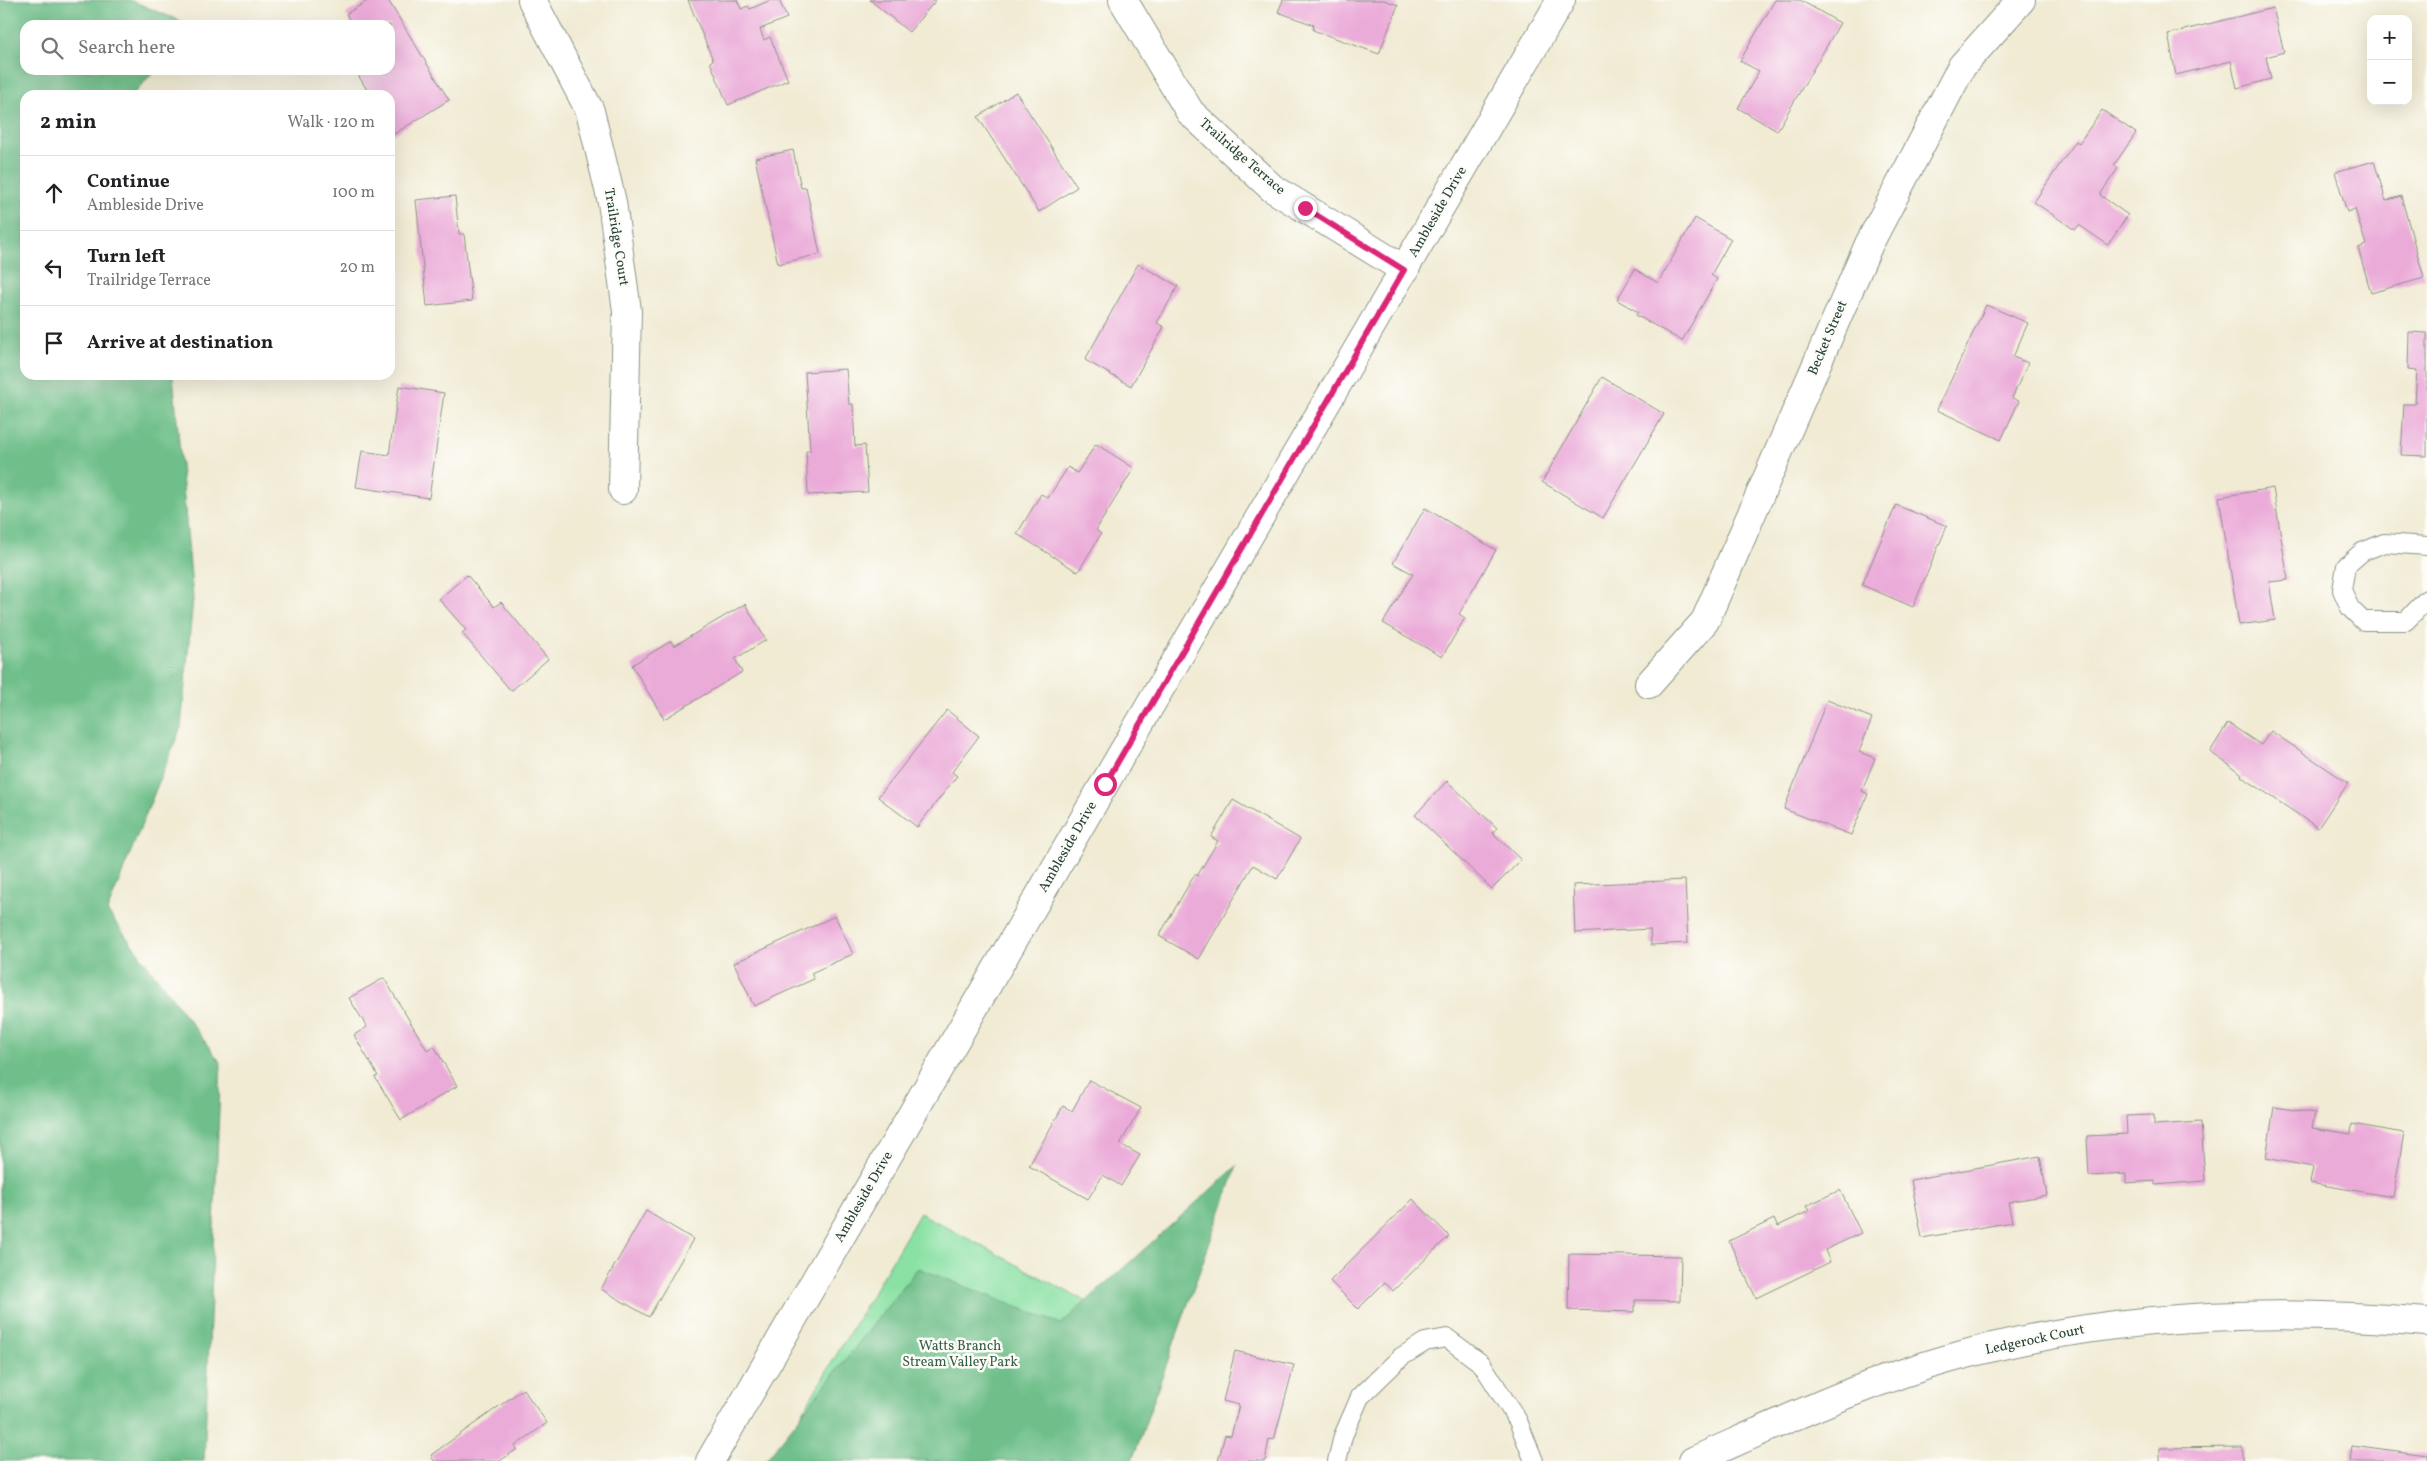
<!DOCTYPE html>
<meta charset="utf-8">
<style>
:root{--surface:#fff;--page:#f6f6f6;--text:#202124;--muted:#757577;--line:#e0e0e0}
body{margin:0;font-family:Vollkorn,serif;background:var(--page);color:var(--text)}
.controls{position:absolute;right:15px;top:15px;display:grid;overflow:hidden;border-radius:10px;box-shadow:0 5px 20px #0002}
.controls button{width:45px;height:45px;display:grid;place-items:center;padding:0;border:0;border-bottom:1px solid var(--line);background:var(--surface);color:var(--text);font:25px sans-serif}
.stop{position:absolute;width:15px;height:15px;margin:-11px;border:4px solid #db2777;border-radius:50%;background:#fff}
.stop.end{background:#db2777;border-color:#fff;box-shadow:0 1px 5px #0008}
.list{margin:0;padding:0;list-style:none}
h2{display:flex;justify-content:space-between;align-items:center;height:65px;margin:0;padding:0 20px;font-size:21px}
h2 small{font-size:16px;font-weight:400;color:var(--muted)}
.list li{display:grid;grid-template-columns:32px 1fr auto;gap:15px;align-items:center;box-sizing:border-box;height:75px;padding:0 20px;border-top:1px solid var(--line)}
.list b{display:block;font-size:19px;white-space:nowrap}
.list p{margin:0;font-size:16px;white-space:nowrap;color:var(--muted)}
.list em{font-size:16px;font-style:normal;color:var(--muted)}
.icon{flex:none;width:28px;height:28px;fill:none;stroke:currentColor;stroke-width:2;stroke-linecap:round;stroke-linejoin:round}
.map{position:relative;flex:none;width:2427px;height:1461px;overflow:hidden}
.search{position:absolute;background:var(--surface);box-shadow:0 5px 20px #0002;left:20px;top:20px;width:375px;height:55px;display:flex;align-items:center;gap:12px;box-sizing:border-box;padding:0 18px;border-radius:15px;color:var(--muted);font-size:19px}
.panel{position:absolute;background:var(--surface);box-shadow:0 5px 20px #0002;left:20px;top:90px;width:375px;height:290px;border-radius:15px}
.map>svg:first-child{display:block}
</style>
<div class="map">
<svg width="2427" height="1461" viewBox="0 0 2427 1461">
<rect width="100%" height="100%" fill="#fdfcf7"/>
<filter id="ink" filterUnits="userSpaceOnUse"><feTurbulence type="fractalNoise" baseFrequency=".02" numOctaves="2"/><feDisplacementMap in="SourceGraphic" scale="10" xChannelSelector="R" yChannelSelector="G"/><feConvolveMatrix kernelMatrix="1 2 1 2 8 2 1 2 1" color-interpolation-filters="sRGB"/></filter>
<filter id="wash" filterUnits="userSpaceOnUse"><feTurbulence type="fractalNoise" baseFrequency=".0096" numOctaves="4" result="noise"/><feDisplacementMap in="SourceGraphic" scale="20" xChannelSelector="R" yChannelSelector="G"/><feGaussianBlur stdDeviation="1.12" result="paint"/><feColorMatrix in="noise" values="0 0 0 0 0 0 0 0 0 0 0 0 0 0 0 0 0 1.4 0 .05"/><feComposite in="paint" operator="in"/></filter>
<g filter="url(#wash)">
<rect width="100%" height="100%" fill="#f1ebd4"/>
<path fill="#8ae1a4" stroke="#548f6c" d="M 920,1213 L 1128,1324 L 774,1461 Z"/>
<g fill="#6fbf8a" stroke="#477e5f">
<path d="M 0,0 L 130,0 L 190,25 L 25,25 L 25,70 L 155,70 L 133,95 L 25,95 L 25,375 L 173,375 L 193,599 L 181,727 L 107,911 L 221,1063 L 204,1461 L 0,1461 Z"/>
<path d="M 1237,1166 L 1132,1461 L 765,1461 L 918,1268 L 1061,1324 Z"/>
</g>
<g id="blocks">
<g fill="#ebabd9">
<path d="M 369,0 L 388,0 L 449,100 L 394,134 L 390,127 L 390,95 L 370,95 L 355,70 L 390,70 L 390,25 L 352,25 L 346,14 Z"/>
<path d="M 688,0 L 737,0 L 741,9 L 748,6 L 750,9 L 771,0 L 779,0 L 787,18 L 760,29 L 764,40 L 770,37 L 788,80 L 728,105 L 710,62 L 713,60 Z"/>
<path d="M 870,0 L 936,0 L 909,32 Z"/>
<path d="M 1283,0 L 1384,0 L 1398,5 L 1379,54 L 1313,30 L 1314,25 L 1278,12 Z"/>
<path d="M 1775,0 L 1800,0 L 1840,23 L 1777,131 L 1738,108 L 1759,71 L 1740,61 Z"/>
<path d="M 2273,8 L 2284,52 L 2266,57 L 2271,79 L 2237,88 L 2231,61 L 2176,75 L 2168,34 Z"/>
<path d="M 1016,92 L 1077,187 L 1039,212 L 978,117 Z"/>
<path d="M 2102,110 L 2136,133 L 2114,165 L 2118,168 L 2100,195 L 2128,215 L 2108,245 L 2079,225 L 2075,230 L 2034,202 L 2076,141 L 2079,143 Z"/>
<path d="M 793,150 L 801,188 L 806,187 L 820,254 L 778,264 L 755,158 Z"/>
<path d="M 2374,161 L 2386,201 L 2401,196 L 2424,278 L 2371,293 L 2358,248 L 2366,245 L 2355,209 L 2347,212 L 2335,172 Z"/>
<path d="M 455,196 L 459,234 L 464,234 L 472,301 L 427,306 L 416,200 Z"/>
<path d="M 1695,218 L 1731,239 L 1711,275 L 1717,279 L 1682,341 L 1636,315 L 1638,312 L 1617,300 L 1635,269 L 1658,283 Z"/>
<path d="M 1138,264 L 1178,286 L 1157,323 L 1164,327 L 1131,386 L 1085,360 Z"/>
<path d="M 1986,305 L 2028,323 L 2013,357 L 2028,363 L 2012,398 L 2019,401 L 2001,440 L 1937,410 Z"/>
<path d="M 2409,332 L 2427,333 L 2427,456 L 2401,455 L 2404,404 L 2415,404 L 2417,370 L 2408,369 Z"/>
<path d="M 846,369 L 849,404 L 853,404 L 855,446 L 865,445 L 868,492 L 808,495 L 806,451 L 810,451 L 805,372 Z"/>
<path d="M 1602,377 L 1664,414 L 1603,518 L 1542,482 Z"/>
<path d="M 399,386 L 444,393 L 429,498 L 356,487 L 362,451 L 389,455 Z"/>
<path d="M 1096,444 L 1134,468 L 1096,530 L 1101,534 L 1078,572 L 1017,534 L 1041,494 L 1048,498 L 1068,467 L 1077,473 Z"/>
<path d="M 2273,488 L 2288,580 L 2269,582 L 2275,620 L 2239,625 L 2219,497 Z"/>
<path d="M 1896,505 L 1947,526 L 1913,607 L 1862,585 Z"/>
<path d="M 1425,508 L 1496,550 L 1459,614 L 1465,618 L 1442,657 L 1383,623 L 1413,574 L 1393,563 Z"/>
<path d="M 467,575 L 494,607 L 501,602 L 548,659 L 511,691 L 462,633 L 466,630 L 439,599 Z"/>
<path d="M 745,604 L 766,640 L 735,659 L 742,672 L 664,719 L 632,665 L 671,641 L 674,646 Z"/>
<path d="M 1827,700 L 1872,718 L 1859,752 L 1875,758 L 1862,791 L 1868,794 L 1851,835 L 1784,809 Z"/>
<path d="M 947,710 L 979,736 L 952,772 L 957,776 L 917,827 L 878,797 Z"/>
<path d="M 2228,723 L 2261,745 L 2271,731 L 2348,783 L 2318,828 L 2241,776 L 2242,774 L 2210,752 Z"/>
<path d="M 1447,781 L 1497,828 L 1493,833 L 1521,860 L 1492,889 L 1415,815 Z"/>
<path d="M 1233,800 L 1300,839 L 1277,879 L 1253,865 L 1199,959 L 1159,936 L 1195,874 L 1197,876 L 1218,841 L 1211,837 Z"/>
<path d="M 1685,880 L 1688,943 L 1651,945 L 1650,929 L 1575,933 L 1573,885 Z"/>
<path d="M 835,916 L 853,954 L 811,973 L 814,979 L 754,1006 L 734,963 Z"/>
<path d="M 384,978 L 427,1050 L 434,1046 L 457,1086 L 401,1120 L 375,1077 L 378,1076 L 354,1035 L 367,1027 L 349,998 Z"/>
<path d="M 1089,1080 L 1141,1108 L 1120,1144 L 1140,1155 L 1121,1186 L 1103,1175 L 1088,1199 L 1029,1166 L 1063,1106 L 1072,1111 Z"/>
<path d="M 2274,1107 L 2315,1113 L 2312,1128 L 2351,1134 L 2352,1124 L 2404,1133 L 2393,1197 L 2310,1183 L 2313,1167 L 2266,1158 Z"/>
<path d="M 2154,1115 L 2154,1125 L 2201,1122 L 2205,1181 L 2155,1185 L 2155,1181 L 2126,1183 L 2126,1174 L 2089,1176 L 2087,1136 L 2127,1134 L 2126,1116 Z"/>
<path d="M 2040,1156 L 2047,1195 L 2008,1202 L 2012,1222 L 1922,1238 L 1911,1180 Z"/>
<path d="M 1840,1190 L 1861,1233 L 1825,1250 L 1830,1262 L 1756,1298 L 1729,1241 L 1774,1219 L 1778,1226 L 1809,1211 L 1806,1206 Z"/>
<path d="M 1413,1199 L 1449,1236 L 1393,1291 L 1385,1282 L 1358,1309 L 1330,1281 Z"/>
<path d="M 646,1211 L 693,1239 L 649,1317 L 601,1289 Z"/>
<path d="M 1569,1254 L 1681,1256 L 1680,1301 L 1635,1300 L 1635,1312 L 1568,1310 Z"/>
<path d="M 1235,1351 L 1294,1365 L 1274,1440 L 1269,1439 L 1265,1461 L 1218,1461 L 1225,1435 L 1231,1436 L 1239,1405 L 1223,1401 Z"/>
<path d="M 523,1389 L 547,1423 L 515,1446 L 517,1449 L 500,1461 L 434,1461 L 431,1455 Z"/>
<path d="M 2352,1445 L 2427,1455 L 2427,1461 L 2350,1461 Z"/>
<path d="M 2243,1447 L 2243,1461 L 2160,1461 L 2160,1448 Z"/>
</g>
</g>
</g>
<g filter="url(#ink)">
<use href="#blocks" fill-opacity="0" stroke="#889484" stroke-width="1"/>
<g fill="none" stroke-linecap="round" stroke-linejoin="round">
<g stroke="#889484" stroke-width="20">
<g id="service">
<path d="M 2427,546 L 2384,543 L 2362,552 L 2346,566 L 2342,590 L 2350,608 L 2363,621 L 2406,621 L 2427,599"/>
<path d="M 1337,1461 L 1343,1436 L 1360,1397 L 1401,1357 L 1425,1342 L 1447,1338 L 1482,1364 L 1518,1421 L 1534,1461"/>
</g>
</g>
<g stroke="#889484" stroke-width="30">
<g id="minor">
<path d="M 532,0 L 590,111 L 612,202 L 627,311 L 623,490"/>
<path d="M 1123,0 L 1190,112 L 1272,188 L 1405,270"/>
<path d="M 1649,684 L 1705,621 L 1869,244 L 1962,66 L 2021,0"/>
<path d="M 710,1461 L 1561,0"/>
<path d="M 1693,1461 C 1779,1423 1864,1382 1955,1357 C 2107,1314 2270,1308 2427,1322"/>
</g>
</g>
<use href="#service" stroke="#fff" stroke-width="18"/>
<use href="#minor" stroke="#fff" stroke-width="28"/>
</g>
</g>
<g fill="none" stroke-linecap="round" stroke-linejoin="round" filter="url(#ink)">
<path stroke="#db2777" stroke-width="6" d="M 1105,784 L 1404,270 L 1305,208"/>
</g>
<g text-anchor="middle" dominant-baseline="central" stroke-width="5" stroke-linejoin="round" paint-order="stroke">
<g font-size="14" fill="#1f3d34" stroke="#fdfcf7">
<text transform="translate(1242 157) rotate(41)">Trailridge Terrace</text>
<text transform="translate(1438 212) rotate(-60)">Ambleside Drive</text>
<text transform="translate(616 237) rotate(81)">Trailridge Court</text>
<text transform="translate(1828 338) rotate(-67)">Becket Street</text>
<text transform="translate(1068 847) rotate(-60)">Ambleside Drive</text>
<text transform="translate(864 1197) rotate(-60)">Ambleside Drive</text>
<text transform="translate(2035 1340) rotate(-12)">Ledgerock Court</text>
</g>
<g font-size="14" fill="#345e4a" stroke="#fdfcf7">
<text x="960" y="1346">Watts Branch<tspan x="960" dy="16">Stream Valley Park</tspan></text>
</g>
</g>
</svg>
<div class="controls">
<button>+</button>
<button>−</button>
</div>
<div class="stop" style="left:1105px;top:784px"></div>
<div class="stop end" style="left:1305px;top:208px"></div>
<div class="search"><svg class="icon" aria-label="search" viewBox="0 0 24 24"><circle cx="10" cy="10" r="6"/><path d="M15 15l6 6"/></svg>Search here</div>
<section class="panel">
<h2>2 min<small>Walk · 120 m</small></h2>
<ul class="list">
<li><svg class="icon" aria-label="ahead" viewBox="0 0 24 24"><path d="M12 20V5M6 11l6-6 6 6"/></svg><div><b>Continue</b><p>Ambleside Drive</p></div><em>100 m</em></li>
<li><svg class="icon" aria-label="left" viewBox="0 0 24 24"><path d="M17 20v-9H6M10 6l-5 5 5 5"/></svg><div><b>Turn left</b><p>Trailridge Terrace</p></div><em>20 m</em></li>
<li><svg class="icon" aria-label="arrive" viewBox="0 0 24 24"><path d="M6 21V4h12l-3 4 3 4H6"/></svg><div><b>Arrive at destination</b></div></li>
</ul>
</section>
</div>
